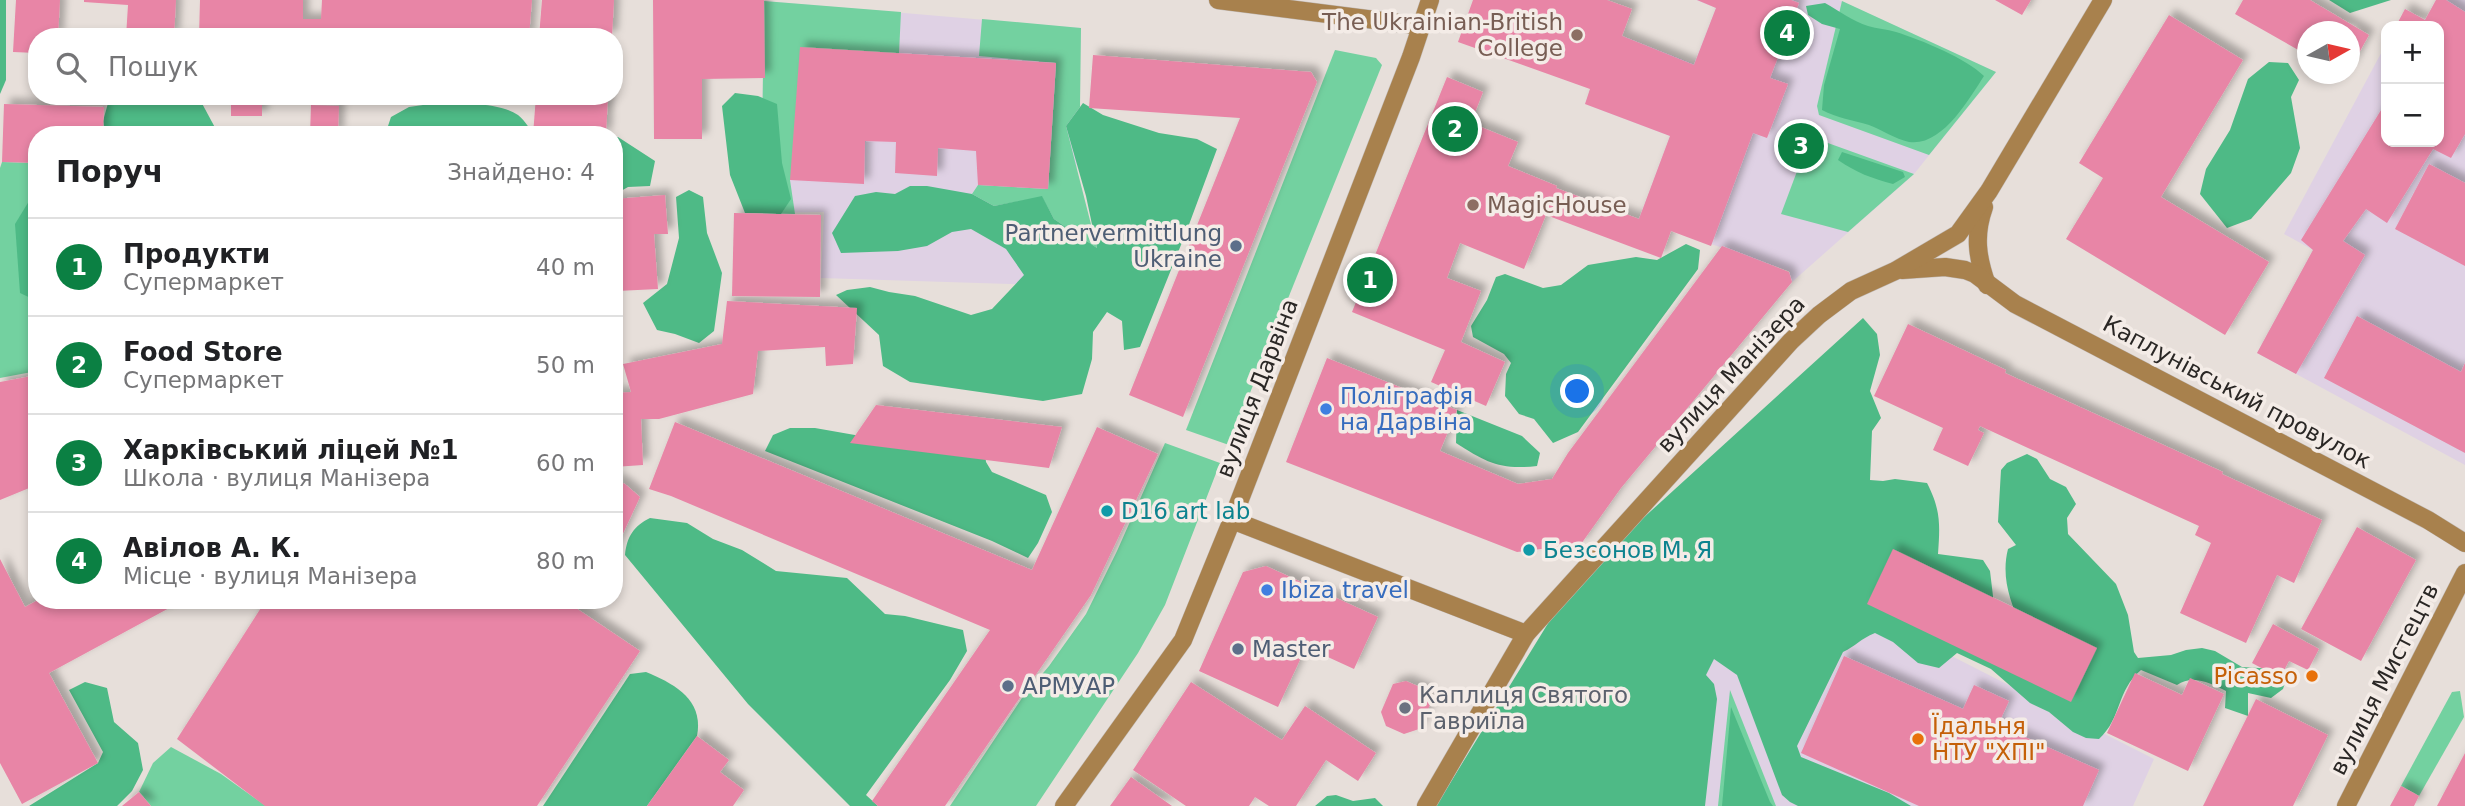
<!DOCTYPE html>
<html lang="uk">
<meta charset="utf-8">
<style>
:root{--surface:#fff;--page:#f2f2f2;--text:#202124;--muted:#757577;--line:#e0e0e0;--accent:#0b8043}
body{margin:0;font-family:"DejaVu Sans",sans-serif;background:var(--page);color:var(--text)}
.controls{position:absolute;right:21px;top:21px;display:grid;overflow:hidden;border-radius:14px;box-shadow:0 4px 10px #0003}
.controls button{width:63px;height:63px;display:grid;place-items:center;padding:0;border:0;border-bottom:2px solid var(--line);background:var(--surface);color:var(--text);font:35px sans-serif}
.compass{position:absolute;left:2297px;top:21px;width:63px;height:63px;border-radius:50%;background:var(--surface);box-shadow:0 4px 10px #0003;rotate:82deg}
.you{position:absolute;left:1578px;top:392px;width:24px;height:24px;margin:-18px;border:5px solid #fff;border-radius:50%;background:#1a73e8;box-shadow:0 0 0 10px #1a73e833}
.badge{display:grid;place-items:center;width:46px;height:46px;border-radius:50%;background:var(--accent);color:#fff;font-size:23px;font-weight:700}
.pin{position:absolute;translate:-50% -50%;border:4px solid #fff;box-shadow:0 2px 7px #0006}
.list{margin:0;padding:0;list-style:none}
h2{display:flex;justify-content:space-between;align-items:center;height:91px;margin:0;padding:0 28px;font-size:30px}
h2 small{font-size:23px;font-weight:400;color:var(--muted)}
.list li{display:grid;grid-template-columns:46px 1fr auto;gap:21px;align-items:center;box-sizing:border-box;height:98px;padding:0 28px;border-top:2px solid var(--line)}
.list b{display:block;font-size:26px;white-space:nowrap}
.list p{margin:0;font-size:23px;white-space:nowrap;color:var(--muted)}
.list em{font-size:23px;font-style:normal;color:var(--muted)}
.icon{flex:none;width:38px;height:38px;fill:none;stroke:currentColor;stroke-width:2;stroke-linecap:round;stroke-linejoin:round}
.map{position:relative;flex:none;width:2465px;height:806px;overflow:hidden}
.search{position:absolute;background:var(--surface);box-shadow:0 4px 10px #0003;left:28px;top:28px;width:595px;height:77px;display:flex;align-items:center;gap:18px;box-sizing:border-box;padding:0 24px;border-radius:28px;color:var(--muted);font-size:26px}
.panel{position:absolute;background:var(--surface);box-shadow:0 4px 10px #0003;left:28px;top:126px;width:595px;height:483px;border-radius:28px}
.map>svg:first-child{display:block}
</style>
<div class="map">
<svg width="2465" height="806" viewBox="0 0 2465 806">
<defs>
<filter id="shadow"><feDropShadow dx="6" dy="-6" stdDeviation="3.5" flood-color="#0004"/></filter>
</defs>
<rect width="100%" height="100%" fill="#e7dfda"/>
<g fill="#dfd1e4">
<path d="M 1696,0 L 1839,0 L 1996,72 L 1914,174 L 1792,282 L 1789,271 L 1639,219 L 1670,136 L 1585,104 L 1610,31 L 1694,64 L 1716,8 Z"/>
<path d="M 2436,0 L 2465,0 L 2465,465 L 2257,353 L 2313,250 L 2284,234 L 2386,44 L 2386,142 L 2439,142 L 2439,26 L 2396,26 L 2405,9 L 2425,20 Z"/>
<path d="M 764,1 L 1081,28 L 1073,286 L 821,278 L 824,212 L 761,213 Z"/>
<path d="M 1767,562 L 2154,759 L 2133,806 L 1648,806 L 1711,663 Z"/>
</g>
<g fill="#73d1a0">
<path d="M 764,1 L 901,12 L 899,53 L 790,180 L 795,214 L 761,213 Z"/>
<path d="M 1842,1 L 1996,72 L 1929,155 L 1819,115 L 1817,106 Z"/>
<path d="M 982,19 L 1081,28 L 1080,107 L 1066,126 L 1097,248 L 1054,219 L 1042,197 L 994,206 L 972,194 L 978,185 L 1048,189 L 1056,63 L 979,56 Z"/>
<path d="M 1335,50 L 1376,58 L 1382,65 L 1229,445 L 1186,430 Z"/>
<path d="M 1814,138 L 1914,174 L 1848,232 L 1781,214 L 1808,142 Z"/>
<path d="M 2,162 L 37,163 L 37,371 L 0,378 L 0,168 Z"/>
<path d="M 1165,443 L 1220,463 L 1165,605 L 1138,653 L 1036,806 L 950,806 L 1022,698 L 1049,666 L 1086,614 L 1117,551 Z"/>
<path d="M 1730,690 L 1776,806 L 1718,806 Z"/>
<path d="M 2460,691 L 2464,717 L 2419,796 L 2401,786 L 2452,692 Z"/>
<path d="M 171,747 L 221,774 L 266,806 L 151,806 L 139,792 L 153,763 Z"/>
</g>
<g fill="#4eba86">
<path d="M 0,0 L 6,0 L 6,80 L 0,94 Z"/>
<path d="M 2329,0 L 2391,0 L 2350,13 Z"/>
<path d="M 1825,3 C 1839,11 1853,21 1868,26 C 1877,29 1887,29 1896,32 C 1921,40 1966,58 1984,76 C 1969,99 1942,147 1909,142 C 1895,139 1882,130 1869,125 C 1853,120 1837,118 1822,110 L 1824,85 L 1840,29 L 1822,24 L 1808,15 L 1806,6 Z"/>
<path d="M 2269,62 L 2288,63 L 2299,80 L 2291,97 L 2300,148 L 2291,173 L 2251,219 L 2227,228 L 2200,194 L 2206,169 L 2230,130 L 2248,79 Z"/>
<path d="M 735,93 L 758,96 L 777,104 L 782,163 L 791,199 L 781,214 L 745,213 L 730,175 L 722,106 Z"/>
<path d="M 110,96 L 198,96 L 219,135 L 105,135 L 103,121 Z"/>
<path d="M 437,103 C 462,105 497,101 518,115 C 526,121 529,130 537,135 L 385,135 L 391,117 L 409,107 Z"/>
<path d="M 1083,103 L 1103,115 L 1159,133 L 1197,139 L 1217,149 L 1187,230 L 1140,347 L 1124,350 L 1122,321 L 1107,312 L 1093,332 L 1092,359 L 1082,394 L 1043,401 L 910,382 L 883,366 L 879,335 L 836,295 L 847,290 L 870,287 L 889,292 L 915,296 L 971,315 L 992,309 L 1024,275 L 1006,249 L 971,229 L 952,232 L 927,246 L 898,251 L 841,253 L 832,233 L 855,196 L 876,192 L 895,194 L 910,186 L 927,186 L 972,194 L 994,206 L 1042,196 L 1054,219 L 1097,248 L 1086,196 L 1066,126 Z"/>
<path d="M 618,137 L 655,161 L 650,186 L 628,187 L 614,195 L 614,138 Z"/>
<path d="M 1842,152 L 1903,172 L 1905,177 L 1893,184 C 1873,179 1855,172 1838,160 Z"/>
<path d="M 37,188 L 37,301 L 20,293 L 15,224 Z"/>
<path d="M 689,190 L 703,197 L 707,233 L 722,273 L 714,331 L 699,343 L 675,334 L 657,330 L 643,303 L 667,284 L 679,238 L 676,197 Z"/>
<path d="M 1686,244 L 1700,250 L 1698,269 L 1578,432 L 1553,443 L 1534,419 L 1519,414 L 1505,396 L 1506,374 L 1511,363 L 1504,354 L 1473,337 L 1471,326 L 1487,300 L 1496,277 L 1505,274 L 1543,288 L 1561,285 L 1588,265 L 1636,257 L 1657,260 Z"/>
<path d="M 1863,318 L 1877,334 L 1880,355 L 1870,391 L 1881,418 L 1872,431 L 1870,480 L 1883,481 L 1895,479 L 1927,483 C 1941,510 1940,525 1938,554 L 1983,560 L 1990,571 L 1995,613 L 2021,626 C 2010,601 2001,577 2008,549 L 2016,545 L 1998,522 L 2001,470 L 2007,463 L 2027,454 L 2037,459 L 2050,479 L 2066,487 L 2076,504 L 2067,518 L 2068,534 L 2116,584 L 2128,615 L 2134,652 L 2138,658 L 2171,655 L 2186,650 L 2202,648 L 2215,651 L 2242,667 L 2275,669 L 2286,680 L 2283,689 L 2271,698 L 2248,693 L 2248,716 L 2225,708 L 2226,691 C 2211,683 2192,674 2177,685 L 2141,670 C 2116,691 2122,718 2099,739 L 2086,738 L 2073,732 L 2049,712 L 2030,703 L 1991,669 L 1957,653 L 1939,668 L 1918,663 L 1893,642 L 1875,633 C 1860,639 1856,646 1843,652 L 1797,746 L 1801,757 L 1889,793 L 1911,806 L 1798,806 L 1790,802 L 1782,795 L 1737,675 L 1714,659 L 1706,675 L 1714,684 L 1717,699 L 1705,806 L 1436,806 L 1574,581 Z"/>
<path d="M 1457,410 L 1522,436 L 1540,453 L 1537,466 C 1500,470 1487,463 1456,443 Z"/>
<path d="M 790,428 L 815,428 L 906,444 L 984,445 L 986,462 L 992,472 L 1046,495 L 1052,512 L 1038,543 L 1028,558 L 992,541 L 765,451 L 773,435 Z"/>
<path d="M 650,518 L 687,523 L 713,539 L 742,550 L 776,571 L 847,578 L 885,614 L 905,616 L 963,630 L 967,651 L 950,680 L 866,795 L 878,806 L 850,806 L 748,704 L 625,555 C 627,536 634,526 650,518 Z"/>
<path d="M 646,672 C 675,684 704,700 697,736 L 647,806 L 543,806 L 630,674 Z"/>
<path d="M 85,682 L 107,688 L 114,722 L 138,743 L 143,770 L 132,791 L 117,806 L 29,806 L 98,763 L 103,752 L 69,690 Z"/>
<path d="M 1731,707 L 1770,802 L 1773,806 L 1722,806 Z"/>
<path d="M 1336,795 L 1353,801 L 1375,798 L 1383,806 L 1315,806 L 1327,796 Z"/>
</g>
<g fill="#e885a6" filter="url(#shadow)">
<path d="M 16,0 L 60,0 L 58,37 L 37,37 L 37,53 L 13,52 Z"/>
<path d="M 84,0 L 176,0 L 174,37 L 126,37 L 128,5 L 84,2 Z"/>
<path d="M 200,0 L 303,0 L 303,19 L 321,19 L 322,0 L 532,0 L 529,37 L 199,37 Z"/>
<path d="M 542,0 L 614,0 L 612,37 L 539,37 Z"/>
<path d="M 653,0 L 764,0 L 765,78 L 702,79 L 702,139 L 654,139 Z"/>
<path d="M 1473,0 L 1607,0 L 1632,9 L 1622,36 L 1694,65 L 1716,8 L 1697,0 L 1791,0 L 1799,3 L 1770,78 L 1788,84 L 1767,138 L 1753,133 L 1711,246 L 1671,231 L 1661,258 L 1546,215 L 1524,269 L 1460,243 L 1447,278 L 1481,291 L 1461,342 L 1505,362 L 1486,406 L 1431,382 L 1445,350 L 1352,312 L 1447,77 L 1483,92 L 1471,123 L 1518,142 L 1508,166 L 1557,186 L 1556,188 L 1639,219 L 1670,136 L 1585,104 L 1590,89 L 1458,42 Z"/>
<path d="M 1995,0 L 2031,0 L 2022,15 Z"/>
<path d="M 2243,0 L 2310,0 L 2369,35 L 2350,69 L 2350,32 L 2307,32 L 2307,55 L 2235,14 Z"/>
<path d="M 2436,0 L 2446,0 L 2465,12 L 2465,134 L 2451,158 L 2433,149 L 2387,223 L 2366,209 L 2343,241 L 2365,255 L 2296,374 L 2257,353 L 2313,250 L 2301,240 L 2386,102 L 2386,142 L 2439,142 L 2439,26 L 2396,26 L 2405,9 L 2425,20 Z"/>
<path d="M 2169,15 L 2243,60 L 2161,197 L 2269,262 L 2225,335 L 2066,239 L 2103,178 L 2079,163 Z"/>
<path d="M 800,47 L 1056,63 L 1048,189 L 978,185 L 976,151 L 938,148 L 937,176 L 895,173 L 896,142 L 865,141 L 864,184 L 790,180 Z"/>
<path d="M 1093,55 L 1311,72 L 1317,82 L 1183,417 L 1129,395 L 1240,118 L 1089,108 Z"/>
<rect x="231" y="96" width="31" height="20"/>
<path d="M 481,96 L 525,96 L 524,102 L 481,98 Z"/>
<path d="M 536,96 L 608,96 L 606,135 L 533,135 Z"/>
<path d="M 4,104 L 104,107 L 103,135 L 37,135 L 37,163 L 2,162 Z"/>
<path d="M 311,105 L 339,106 L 338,135 L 310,135 Z"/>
<path d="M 2429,164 L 2465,183 L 2465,266 L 2395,229 Z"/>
<path d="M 665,195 L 668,234 L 654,234 L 658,289 L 617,291 L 614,199 Z"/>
<path d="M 734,213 L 821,215 L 820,297 L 732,296 Z"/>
<path d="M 1722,246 L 1789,272 L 1792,282 L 1621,488 L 1581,544 L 1517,552 L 1286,462 L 1327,358 L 1457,410 L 1440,451 L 1518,484 L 1552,479 L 1568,453 Z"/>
<path d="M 727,301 L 857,308 L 853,364 L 826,366 L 825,347 L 758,351 L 753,394 L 659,419 L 641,419 L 643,465 L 614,467 L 614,393 L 631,392 L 623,364 L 722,344 Z"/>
<path d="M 2357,316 L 2461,372 L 2465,363 L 2465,453 L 2324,378 Z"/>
<path d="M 1908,324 L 2006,370 L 2005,373 L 2223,472 L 2222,474 L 2322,520 L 2294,583 L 2277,575 L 2246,643 L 2180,613 L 2211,543 L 2195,535 L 2199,526 L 1980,426 L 1978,430 L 1984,433 L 1968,466 L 1933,450 L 1943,428 L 1874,396 Z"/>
<path d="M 37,375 L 37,491 L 34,486 L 0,500 L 0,382 Z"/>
<path d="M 876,405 L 1062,427 L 1049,468 L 850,443 Z"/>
<path d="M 675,422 L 1032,570 L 1097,427 L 1158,454 L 1091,595 L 945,806 L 878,806 L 872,801 L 990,630 L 671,496 L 649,489 Z"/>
<path d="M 614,479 L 625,484 L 640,497 L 614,553 Z"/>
<path d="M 2357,527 L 2416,560 L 2361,661 L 2301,629 Z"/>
<path d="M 1893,549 L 2097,648 L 2071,702 L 1867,604 Z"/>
<path d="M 0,559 L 25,607 L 38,600 L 184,600 L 49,673 L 98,763 L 22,804 L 0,763 Z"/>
<path d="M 1266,566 L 1378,617 L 1354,669 L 1306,647 L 1278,707 L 1199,671 L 1243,572 Z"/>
<path d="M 266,600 L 564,600 L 640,651 L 537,806 L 265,806 L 177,739 Z"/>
<path d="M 2273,624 L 2319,649 L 2308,670 L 2289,661 L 2280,678 L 2252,663 Z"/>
<path d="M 1844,656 L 1963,709 L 1974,685 L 2009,701 L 1998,725 L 2099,770 L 2083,806 L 1919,806 L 1801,753 Z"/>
<path d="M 2135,673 L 2182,695 L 2190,678 L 2224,694 L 2188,771 L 2107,733 Z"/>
<path d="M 1406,681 L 1427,690 L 1430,705 L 1419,729 L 1404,734 L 1386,726 L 1381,712 L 1393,684 Z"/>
<path d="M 1191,682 L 1282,740 L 1305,706 L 1376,753 L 1358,781 L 1326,760 L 1296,806 L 1269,806 L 1255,797 L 1249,806 L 1186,806 L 1133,770 Z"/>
<path d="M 2256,699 L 2328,735 L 2293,806 L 2203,806 Z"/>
<path d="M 697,736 L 729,760 L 720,772 L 744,790 L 733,806 L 647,806 Z"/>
<path d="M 2465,753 L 2465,806 L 2437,806 Z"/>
<path d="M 1131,777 L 1172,806 L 1110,806 Z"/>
<path d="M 2401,786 L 2419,796 L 2414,806 L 2390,806 Z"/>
<path d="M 139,792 L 151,806 L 122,806 Z"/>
</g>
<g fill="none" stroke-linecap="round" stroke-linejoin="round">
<g stroke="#c1bab6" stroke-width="19">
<g id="minor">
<path d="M 1218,0 L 1422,26"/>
<path d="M 1984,207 C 1974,235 1977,257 1987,285"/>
<path d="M 1902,270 L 1945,267 L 1965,270 L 1975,274 L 2015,304 L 2428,520 L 2465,543"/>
<path d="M 1232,520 L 1526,634"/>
<path d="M 1064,806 L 1183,640 L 1232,520 L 1411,57 L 1430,0"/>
<path d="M 1426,806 L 1526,634 L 1791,341 L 1819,315 L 1851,291 L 1895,271 L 1958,234 L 1989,191 L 2103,0"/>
<path d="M 2346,806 L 2465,573"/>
</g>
</g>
<use href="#minor" stroke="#a8814d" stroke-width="18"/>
</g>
<g fill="#8d6e63" stroke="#f4ece7" stroke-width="2.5">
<circle cx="1577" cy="35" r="7"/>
<circle cx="1473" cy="205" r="7"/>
</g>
<g fill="#5c6f8a" stroke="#f4ece7" stroke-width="2.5">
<circle cx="1236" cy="246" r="7"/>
<circle cx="1238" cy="649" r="7"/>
<circle cx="1008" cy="686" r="7"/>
</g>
<g fill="#3f7fe0" stroke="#f4ece7" stroke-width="2.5">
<circle cx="1326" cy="409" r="7"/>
<circle cx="1267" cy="590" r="7"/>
</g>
<g fill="#0f9aa8" stroke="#f4ece7" stroke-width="2.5">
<circle cx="1107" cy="511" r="7"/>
<circle cx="1529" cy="550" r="7"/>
</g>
<g fill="#e8710a" stroke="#f4ece7" stroke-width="2.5">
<circle cx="2312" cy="676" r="7"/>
<circle cx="1918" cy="739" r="7"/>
</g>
<circle fill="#6b7280" stroke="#f4ece7" stroke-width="2.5" cx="1405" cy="708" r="7"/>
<g text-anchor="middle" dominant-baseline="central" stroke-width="7" stroke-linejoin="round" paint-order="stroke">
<g font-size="23" fill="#785e54" stroke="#f4ece7" text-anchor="end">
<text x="1563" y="22">The Ukrainian-British<tspan x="1563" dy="26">College</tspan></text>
<text x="1487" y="205" text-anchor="start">MagicHouse</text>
</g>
<g font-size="23" fill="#4e5e75" stroke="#f4ece7" text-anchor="start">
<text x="1222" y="233" text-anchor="end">Partnervermittlung<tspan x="1222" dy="26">Ukraine</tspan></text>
<text x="1252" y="649">Master</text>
<text x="1022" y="686">АРМУАР</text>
</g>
<g font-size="23" fill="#2a2725" stroke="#f4ece7">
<text transform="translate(1731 374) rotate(-47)">вулиця Манізера</text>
<text transform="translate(1257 388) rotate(-69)">вулиця Дарвіна</text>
<text transform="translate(2237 392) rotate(28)">Каплунівський провулок</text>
<text transform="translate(2384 679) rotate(-63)">вулиця Мистецтв</text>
</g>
<g font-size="23" fill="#366cbe" stroke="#f4ece7" text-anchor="start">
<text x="1340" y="396">Поліграфія<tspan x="1340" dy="26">на Дарвіна</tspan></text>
<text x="1281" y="590">Ibiza travel</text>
</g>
<g font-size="23" fill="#0d838f" stroke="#f4ece7" text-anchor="start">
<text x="1121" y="511">D16 art lab</text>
<text x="1543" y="550">Безсонов М. Я</text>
</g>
<g font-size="23" fill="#c56008" stroke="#f4ece7" text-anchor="end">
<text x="2298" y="676">Picasso</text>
<text x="1932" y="726" text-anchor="start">Їдальня<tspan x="1932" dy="26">НТУ "ХПІ"</tspan></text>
</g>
<g font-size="23" fill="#5b616d" stroke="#f4ece7" text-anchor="start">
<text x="1419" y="695">Каплиця Святого<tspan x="1419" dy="26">Гавриїла</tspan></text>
</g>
</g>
</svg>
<div class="controls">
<button>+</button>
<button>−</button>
</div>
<svg class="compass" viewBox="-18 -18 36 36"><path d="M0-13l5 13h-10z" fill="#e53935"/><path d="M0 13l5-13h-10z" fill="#757577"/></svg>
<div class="you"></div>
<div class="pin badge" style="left:1370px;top:280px">1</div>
<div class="pin badge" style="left:1455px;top:129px">2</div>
<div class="pin badge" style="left:1801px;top:146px">3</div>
<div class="pin badge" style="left:1787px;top:33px">4</div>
<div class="search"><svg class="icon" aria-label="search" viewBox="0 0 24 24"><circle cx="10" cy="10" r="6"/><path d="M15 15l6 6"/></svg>Пошук</div>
<section class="panel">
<h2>Поруч<small>Знайдено: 4</small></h2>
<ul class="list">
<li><span class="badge">1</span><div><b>Продукти</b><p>Супермаркет</p></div><em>40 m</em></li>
<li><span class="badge">2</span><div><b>Food Store</b><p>Супермаркет</p></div><em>50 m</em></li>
<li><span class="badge">3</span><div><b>Харківський ліцей №1</b><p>Школа · вулиця Манізера</p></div><em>60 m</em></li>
<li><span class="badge">4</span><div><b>Авілов А. К.</b><p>Місце · вулиця Манізера</p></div><em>80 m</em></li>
</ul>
</section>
</div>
